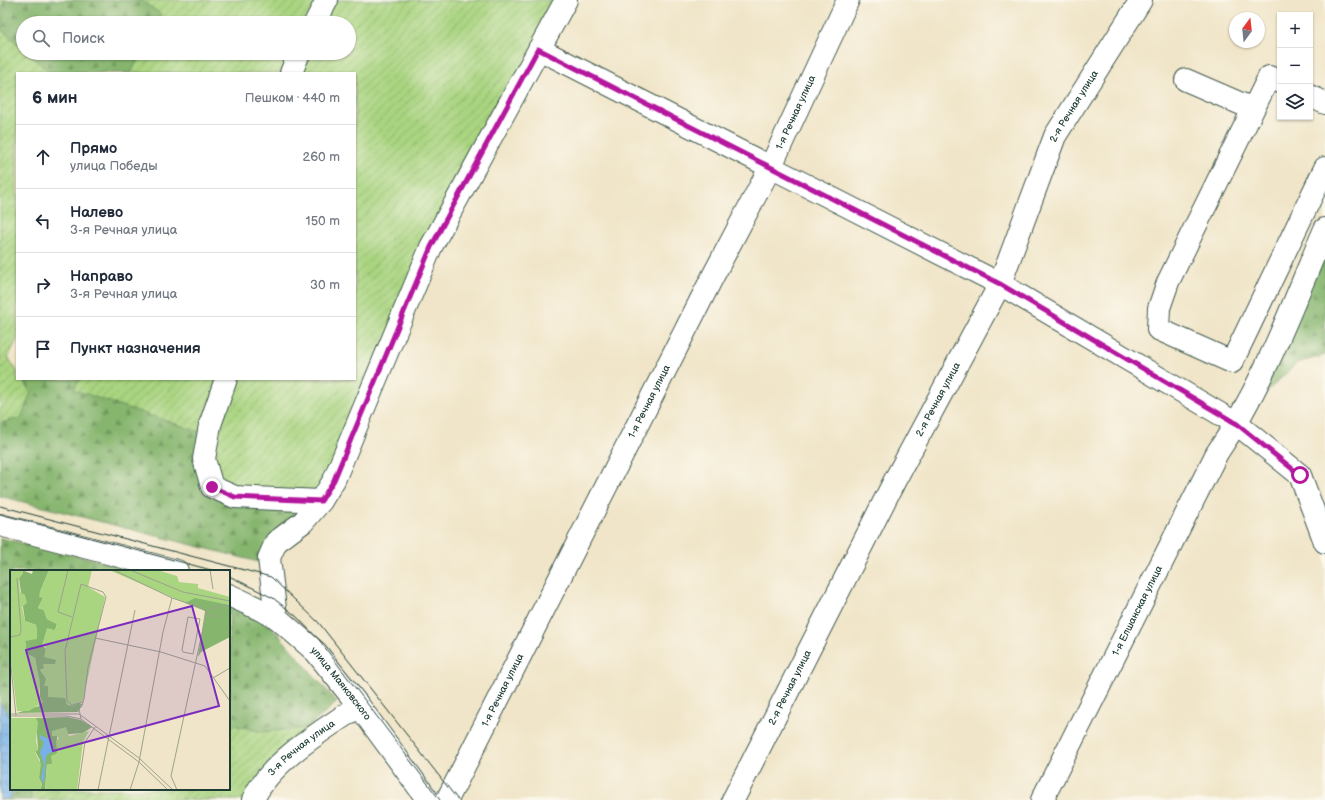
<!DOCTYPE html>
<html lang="ru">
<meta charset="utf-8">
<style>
:root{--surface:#fff;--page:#f2f2f3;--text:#1f2937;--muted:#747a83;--line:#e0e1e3}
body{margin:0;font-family:"Balsamiq Sans",sans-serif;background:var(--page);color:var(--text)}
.controls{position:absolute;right:12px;top:12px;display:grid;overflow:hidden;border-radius:0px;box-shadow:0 1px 3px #0004}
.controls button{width:36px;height:36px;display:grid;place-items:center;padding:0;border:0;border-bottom:1px solid var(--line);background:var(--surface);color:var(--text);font:20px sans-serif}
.compass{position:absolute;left:1229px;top:12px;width:36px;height:36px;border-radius:50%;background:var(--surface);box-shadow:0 1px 3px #0004;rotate:15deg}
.stop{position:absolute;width:12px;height:12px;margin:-9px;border:3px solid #b5179e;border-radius:50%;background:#fff}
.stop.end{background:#b5179e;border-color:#fff;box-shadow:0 1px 4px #0008}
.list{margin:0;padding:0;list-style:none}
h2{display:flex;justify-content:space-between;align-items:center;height:52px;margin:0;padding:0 16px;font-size:17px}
h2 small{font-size:13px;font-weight:400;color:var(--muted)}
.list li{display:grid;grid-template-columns:26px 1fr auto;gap:12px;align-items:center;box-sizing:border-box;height:64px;padding:0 16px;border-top:1px solid var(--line)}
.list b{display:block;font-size:15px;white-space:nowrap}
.list p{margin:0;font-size:13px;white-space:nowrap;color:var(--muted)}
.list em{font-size:13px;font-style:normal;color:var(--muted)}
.icon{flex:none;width:22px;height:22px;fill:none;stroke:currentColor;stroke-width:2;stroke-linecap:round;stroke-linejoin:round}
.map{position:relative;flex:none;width:1325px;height:800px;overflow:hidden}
.search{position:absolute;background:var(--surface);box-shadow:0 1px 3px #0004;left:16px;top:16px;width:340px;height:44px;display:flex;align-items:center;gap:10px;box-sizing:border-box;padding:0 14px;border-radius:22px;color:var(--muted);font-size:15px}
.panel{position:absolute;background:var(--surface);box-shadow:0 1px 3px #0004;left:16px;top:72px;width:340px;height:308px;border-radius:0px}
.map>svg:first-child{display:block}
</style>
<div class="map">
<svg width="1325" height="800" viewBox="0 0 1325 800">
<defs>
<pattern id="forest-firs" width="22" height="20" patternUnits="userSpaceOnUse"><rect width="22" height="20" fill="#86b66e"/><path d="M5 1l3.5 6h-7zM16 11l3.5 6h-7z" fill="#6d955b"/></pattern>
<pattern id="garden-furrows" width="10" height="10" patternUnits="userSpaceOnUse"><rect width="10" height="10" fill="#a9d480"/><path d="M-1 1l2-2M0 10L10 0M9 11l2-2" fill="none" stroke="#89ad6a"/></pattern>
<pattern id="water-waves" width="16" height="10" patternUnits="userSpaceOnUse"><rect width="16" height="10" fill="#78b0e8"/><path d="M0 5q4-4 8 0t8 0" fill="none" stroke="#6290bd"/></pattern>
</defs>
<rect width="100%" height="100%" fill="#fbf7ec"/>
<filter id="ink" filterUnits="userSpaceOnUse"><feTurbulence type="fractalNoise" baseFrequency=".025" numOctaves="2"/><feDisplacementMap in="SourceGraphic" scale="8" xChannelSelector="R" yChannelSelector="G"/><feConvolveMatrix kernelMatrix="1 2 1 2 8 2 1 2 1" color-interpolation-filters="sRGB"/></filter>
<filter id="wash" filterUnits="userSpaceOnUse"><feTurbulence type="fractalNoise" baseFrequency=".012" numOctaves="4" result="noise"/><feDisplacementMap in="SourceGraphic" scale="16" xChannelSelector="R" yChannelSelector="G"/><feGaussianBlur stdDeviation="0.9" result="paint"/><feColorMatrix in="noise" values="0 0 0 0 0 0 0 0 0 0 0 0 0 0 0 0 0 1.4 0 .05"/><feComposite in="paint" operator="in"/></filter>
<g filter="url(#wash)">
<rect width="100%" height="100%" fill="#f0e5c8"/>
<g fill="url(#forest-firs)" stroke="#527a51">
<path d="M 4,0 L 140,0 L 161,14 L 156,23 L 23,23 L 23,49 L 1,29 Z"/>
<path d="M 28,53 L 141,53 L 131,73 L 50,73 Z"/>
<path d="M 1325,252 L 1325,355 L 1297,363 L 1262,396 Z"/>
<path d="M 22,379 L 80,379 L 75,390 L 200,432 L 308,508 L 263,563 L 0,496 L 0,423 L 21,418 L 31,392 Z"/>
<path d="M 0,538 L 144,571 L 11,571 L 11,789 L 32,789 L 30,800 L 0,800 Z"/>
<path d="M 229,605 L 270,625 L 337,702 L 308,728 L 262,732 L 229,724 Z"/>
</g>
<g fill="url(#garden-furrows)" stroke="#64885a">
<path d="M 0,0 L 4,0 L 1,29 L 23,49 L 23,53 L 28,53 L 50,73 L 17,73 L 17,340 L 8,357 L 17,371 L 17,379 L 22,379 L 31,392 L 21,418 L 0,423 Z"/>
<path d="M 140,0 L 557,0 L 322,491 L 215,497 L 200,432 L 74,390 L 80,379 L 355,379 L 355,73 L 131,73 L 141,53 L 349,53 L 349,23 L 156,23 L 161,14 Z"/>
<path d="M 229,724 L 262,732 L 308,728 L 243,800 L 30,800 L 32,789 L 229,789 Z"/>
</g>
<path fill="url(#water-waves)" stroke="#4c768e" d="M 0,703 L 11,717 L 12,789 L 11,798 L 0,800 Z"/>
</g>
<g filter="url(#ink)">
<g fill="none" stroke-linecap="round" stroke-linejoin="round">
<g stroke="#3e564a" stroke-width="24">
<g id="minor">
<path d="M 315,23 L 327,0"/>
<path d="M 539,49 L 1000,284 L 1237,424 L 1300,475 L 1325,542"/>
<path d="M 291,73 L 299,53"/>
<path d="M 1186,80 L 1253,109"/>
<path d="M 1280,82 L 1269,77 L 1168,282 L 1159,308 L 1158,329 L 1232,362 L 1325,168"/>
<path d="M 1310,96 L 1325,103"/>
<path d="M 226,379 L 210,425 L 204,459 L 212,487 L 235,497 L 321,501"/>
<path d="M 0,525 L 177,571"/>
<path id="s1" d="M 229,595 L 276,617 L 316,652 L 359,706 L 428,800"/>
<path d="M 276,617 L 269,558 L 276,542 L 303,522 L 321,501 L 334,480 L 431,247 L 566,0"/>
<path id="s2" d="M 253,800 C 269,762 326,728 359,706"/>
<path id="s3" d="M 447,800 L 713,276 L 771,166 L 848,0"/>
<path id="s4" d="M 733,800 L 895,480 L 1000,284 L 1055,136 L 1141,0"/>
<path id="s5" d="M 1042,800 L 1217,453 C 1264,385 1292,305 1325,229"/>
</g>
</g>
<use href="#minor" stroke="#fff" stroke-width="22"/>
<g stroke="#1f3d34" stroke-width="1">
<path d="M 0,506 L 271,577 L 319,623 L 458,800"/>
<path d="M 0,514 L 215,571"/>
<path d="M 229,576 L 273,598 L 296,616 L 320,641 L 440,800"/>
</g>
</g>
</g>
<g fill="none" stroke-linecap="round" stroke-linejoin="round" filter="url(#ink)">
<path stroke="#b5179e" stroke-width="5" d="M 212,487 L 235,497 L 321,501 L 334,480 L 431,247 L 538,49 L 1000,284 L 1237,424 L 1300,475"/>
</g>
<g text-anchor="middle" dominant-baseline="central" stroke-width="4" stroke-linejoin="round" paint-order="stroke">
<g font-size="10" fill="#1f3d34" stroke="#fbf7ec">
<text stroke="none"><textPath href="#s4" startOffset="774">2-я Речная улица</textPath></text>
<text stroke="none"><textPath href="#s3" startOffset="771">1-я Речная улица</textPath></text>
<text stroke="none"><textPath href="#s4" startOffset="450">2-я Речная улица</textPath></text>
<text stroke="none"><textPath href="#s3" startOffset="447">1-я Речная улица</textPath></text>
<text stroke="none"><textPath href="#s5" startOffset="212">1-я Елшанская улица</textPath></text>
<text stroke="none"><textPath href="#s1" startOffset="145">улица Маяковского</textPath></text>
<text stroke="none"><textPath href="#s4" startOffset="126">2-я Речная улица</textPath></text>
<text stroke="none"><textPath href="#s3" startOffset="123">1-я Речная улица</textPath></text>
<text stroke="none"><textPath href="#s2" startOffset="72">3-я Речная улица</textPath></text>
</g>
</g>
<g transform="translate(10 570)">
<rect width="220" height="220" fill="#f0e5c8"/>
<path d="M 99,0 L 147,0 L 167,6 L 169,12 L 188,14 L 188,18 L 220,27 L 220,35 L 185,29 L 175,33 Z" fill="#a9d480"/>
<path d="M 12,0 L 22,4 L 23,0 L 39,0 L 30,22 L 33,28 L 28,38 L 34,40 L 37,49 L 47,54 L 45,60 L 35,68 L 32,75 L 47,90 L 46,94 L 30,100 L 37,109 L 35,116 L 38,116 L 39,121 L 72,134 L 68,142 L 7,143 L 29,136 L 30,120 L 25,88 L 17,84 L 15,71 L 26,55 L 15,51 L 9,8 L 13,3 ZM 185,28 L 220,35 L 220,67 L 191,82 L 188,87 L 195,41 L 175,33 ZM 57,147 L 71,150 L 82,157 L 73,163 L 47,165 L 47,183 L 42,194 L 37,194 L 35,220 L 30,220 L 32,214 L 29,208 L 30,190 L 25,181 L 28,180 L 26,148 Z" fill="#86b66e"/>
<path d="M 0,0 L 12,0 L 13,3 L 9,8 L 10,22 L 15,25 L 17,33 L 12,37 L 15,51 L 26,55 L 27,59 L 27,69 L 15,71 L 17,84 L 25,88 L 30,112 L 29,125 L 33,132 L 19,141 L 7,141 L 0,83 ZM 39,0 L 82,0 L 78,17 L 95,27 L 73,131 L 63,136 L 57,135 L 55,128 L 38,127 L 38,116 L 34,116 L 36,109 L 30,100 L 34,99 L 33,94 L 45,94 L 46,90 L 34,87 L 36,77 L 32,75 L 37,58 L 45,60 L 47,54 L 37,49 L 34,40 L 28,38 L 33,28 L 29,27 L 30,21 ZM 0,148 L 26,148 L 28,152 L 26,171 L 28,180 L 25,182 L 31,194 L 29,208 L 32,214 L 30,220 L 0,220 ZM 56,157 L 59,166 L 79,161 L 73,172 L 67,220 L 35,220 L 37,194 L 42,194 L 41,186 L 47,183 L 46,170 L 49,169 L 47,166 L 42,166 L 42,161 Z" fill="#a9d480"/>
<path d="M 30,165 L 41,170 L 44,180 L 36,186 L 34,213 L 31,208 L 34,194 L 30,182 L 34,173 L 30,168 Z" fill="#78b0e8"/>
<path fill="none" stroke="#9ca28d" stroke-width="1" d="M 58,0 L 48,42 L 62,47M 104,0 L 162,28 L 192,38 L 200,46 L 211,46M 120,0 L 173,22 L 220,31M 200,0 L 203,19M 197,40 L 213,35 L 220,37M 178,47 L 190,49 L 183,84 L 173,82 L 172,80 ZM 0,67 L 10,65 L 11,60 L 7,8M 85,68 L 151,82 L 195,96 L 220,131M 0,87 L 6,146M 203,108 L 220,98M 0,144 L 69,144 L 129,188 L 163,220M 0,146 L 57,146 L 71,149 L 129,192 L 158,220M 71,149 L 69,139 L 72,136 L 73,132 L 74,129 L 78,97 L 96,27 L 93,22 L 71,14 L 55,81 L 57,131 L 62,135 L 73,132M 68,220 L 75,172 L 85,157M 88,220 L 125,40M 120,220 L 129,192 L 153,62 L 162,28M 167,220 L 161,206 L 197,40"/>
<path fill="#7b2cbf" fill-opacity="0.15" stroke="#7b2cbf" stroke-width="2" d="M 182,36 L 209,136 L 43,181 L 16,80 Z"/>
<rect width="220" height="220" fill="none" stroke="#1f3d34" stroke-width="2"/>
</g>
</svg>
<div class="controls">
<button>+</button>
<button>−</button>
<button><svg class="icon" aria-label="layers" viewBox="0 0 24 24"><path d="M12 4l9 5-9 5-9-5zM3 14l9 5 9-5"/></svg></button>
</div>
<svg class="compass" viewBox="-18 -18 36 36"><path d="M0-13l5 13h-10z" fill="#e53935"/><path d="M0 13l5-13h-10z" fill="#747a83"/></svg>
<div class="stop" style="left:1300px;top:475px"></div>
<div class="stop end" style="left:212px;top:487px"></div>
<div class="search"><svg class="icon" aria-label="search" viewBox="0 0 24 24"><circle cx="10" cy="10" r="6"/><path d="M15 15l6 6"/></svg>Поиск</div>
<section class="panel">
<h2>6 мин<small>Пешком · 440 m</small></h2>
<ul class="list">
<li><svg class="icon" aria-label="ahead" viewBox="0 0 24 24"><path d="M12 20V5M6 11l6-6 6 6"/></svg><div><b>Прямо</b><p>улица Победы</p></div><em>260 m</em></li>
<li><svg class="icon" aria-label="left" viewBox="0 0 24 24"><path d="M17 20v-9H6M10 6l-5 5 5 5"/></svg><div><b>Налево</b><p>3-я Речная улица</p></div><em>150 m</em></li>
<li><svg class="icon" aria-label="right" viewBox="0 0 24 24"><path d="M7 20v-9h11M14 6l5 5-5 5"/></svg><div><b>Направо</b><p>3-я Речная улица</p></div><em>30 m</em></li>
<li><svg class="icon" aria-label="arrive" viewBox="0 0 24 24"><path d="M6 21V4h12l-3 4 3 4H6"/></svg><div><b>Пункт назначения</b></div></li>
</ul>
</section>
</div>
